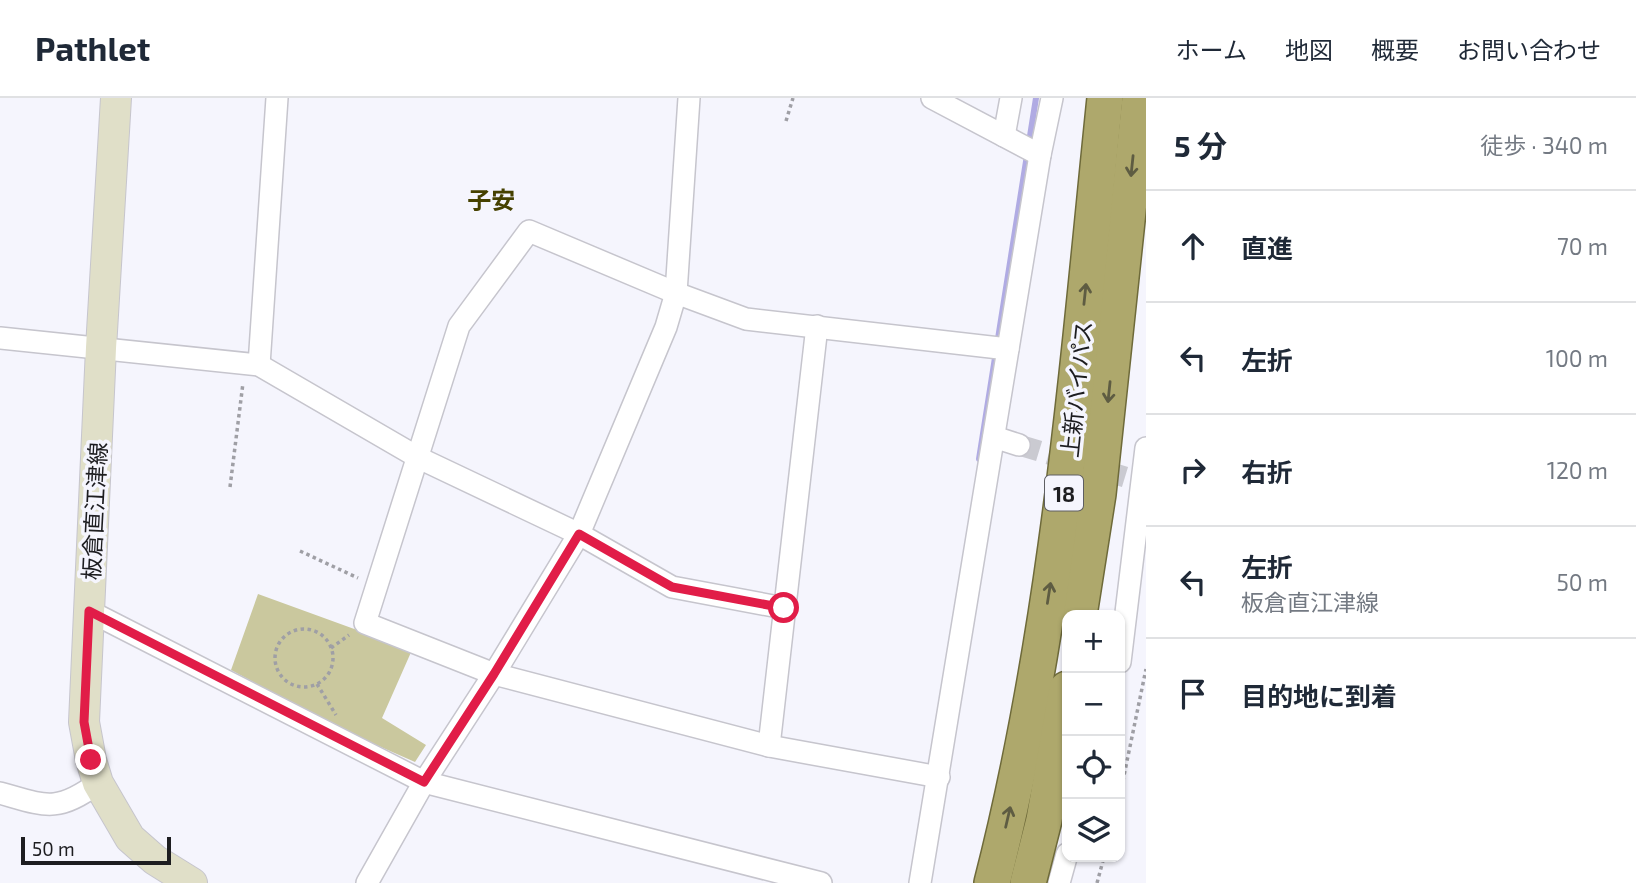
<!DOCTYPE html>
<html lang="ja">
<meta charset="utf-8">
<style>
:root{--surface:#fff;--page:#f2f2f3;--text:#1f2937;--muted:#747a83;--line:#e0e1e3}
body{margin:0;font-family:"Exo 2","Noto Sans JP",sans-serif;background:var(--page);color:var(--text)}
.controls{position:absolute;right:21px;bottom:21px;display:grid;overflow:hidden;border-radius:14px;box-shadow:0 2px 5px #0004}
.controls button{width:63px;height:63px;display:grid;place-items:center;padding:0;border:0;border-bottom:2px solid var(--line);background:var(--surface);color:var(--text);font:35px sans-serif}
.scale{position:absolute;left:21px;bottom:18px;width:150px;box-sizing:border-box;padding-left:7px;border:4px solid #1d1d20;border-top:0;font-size:19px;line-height:24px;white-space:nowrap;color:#1d1d20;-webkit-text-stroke:5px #f5f5fd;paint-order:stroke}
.stop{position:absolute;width:21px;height:21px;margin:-16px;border:5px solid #e11d48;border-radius:50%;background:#fff}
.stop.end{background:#e11d48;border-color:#fff;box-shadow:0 2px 7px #0008}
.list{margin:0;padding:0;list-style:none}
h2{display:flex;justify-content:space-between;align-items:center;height:91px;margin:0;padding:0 28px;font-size:30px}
h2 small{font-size:23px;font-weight:400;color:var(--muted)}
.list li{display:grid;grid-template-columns:46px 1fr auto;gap:21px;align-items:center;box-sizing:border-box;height:112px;padding:0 28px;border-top:2px solid var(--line)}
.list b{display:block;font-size:26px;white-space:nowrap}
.list p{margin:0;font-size:23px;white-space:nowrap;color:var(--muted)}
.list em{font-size:23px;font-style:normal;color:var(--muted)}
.icon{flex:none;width:38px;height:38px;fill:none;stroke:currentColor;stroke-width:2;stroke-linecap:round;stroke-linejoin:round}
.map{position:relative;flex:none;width:1146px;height:785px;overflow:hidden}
header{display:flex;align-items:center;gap:42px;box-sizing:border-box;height:98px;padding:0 35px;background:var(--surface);border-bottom:2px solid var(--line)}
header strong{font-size:33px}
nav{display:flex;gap:38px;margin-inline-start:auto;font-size:24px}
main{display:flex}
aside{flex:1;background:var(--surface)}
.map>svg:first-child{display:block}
</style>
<header>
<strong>Pathlet</strong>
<nav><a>ホーム</a><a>地図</a><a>概要</a><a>お問い合わせ</a></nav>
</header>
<main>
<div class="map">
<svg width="1146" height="785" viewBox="0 0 1146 785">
<rect width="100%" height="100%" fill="#f5f5fd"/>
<path fill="#cac89e" d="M 258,496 L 412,552 L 382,620 L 426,647 L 415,664 L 340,631 L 231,572 Z"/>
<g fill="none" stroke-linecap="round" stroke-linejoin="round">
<path stroke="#b0abe3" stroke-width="6" d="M 979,361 L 1036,0"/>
<path stroke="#cacad1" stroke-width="21" stroke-dasharray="21 10" stroke-linecap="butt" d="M 1019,347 L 1125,379"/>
<g stroke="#c6c5cd" stroke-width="24">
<g id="minor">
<path d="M 932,0 L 1040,57"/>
<path d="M 1004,38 L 1011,0"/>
<path d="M 0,240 L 259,267 L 419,360 L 579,436 L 672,489 L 784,510"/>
<path d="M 259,267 L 277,0"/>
<path d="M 994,339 L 1019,347"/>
<path d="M 89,513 L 424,684 L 821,785"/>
<path d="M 1120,564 L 1146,350"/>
<path d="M 769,648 L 817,228"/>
<path d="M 939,679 L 769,648 L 494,576 L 365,525 L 459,228 L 529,133 L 676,195 L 746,221 L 1008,251"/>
<path d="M 0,695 C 46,708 57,715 98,685"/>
<path d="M 367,785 L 424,684 L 494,576 L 579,436 L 666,229 L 676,195 L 689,0"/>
<path d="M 920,785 L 1040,57 L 1052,0"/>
<path d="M 1059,785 L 1067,756"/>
</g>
</g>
<g stroke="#c6c5cd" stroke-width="32">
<path id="secondary" d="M 116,0 L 101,250 L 84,624 L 91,662 L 98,685 L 130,740 L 155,762 L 192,785"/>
</g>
<g stroke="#6e6a3a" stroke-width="38">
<g id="trunk">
<path d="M 1079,517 L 1098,396 L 1140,0"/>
<path d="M 992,785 C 1058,528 1078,263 1105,0"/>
<path d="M 1028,785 L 1044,722 L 1067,591"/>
</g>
</g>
<g stroke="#9f9fa5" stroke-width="3.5" stroke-dasharray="3.5 3.5" stroke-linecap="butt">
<path d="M 786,23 L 793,0"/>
<path d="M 230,389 L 243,285"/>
<path d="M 300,453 L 358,480"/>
<circle cx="304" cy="560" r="29"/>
<path d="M 331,550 L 349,537"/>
<path d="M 317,586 L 336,617"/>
<path d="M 1120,697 L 1146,571"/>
<path d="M 1097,785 L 1104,759"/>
</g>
<use href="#minor" stroke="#fff" stroke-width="21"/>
<use href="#secondary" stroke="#e0dfc8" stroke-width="30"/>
<use href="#trunk" stroke="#aea86c" stroke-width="35"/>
</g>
<defs><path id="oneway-shaft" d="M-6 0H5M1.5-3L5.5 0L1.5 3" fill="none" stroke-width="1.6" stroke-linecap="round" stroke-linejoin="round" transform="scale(1.75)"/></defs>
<g stroke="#5e5c42">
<use href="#oneway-shaft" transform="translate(1132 68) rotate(96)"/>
<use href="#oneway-shaft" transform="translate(1085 196) rotate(-84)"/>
<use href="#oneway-shaft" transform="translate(1109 294) rotate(96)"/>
<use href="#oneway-shaft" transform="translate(1049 495) rotate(-81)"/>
<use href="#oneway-shaft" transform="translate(1008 719) rotate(-77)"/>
</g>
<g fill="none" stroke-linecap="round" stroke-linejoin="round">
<path stroke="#e11d48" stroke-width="9" d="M 91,662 L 84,624 L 89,513 L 424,684 L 494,576 L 579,436 L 672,489 L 784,510"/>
</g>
<g text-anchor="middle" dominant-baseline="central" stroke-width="7" stroke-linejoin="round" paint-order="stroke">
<rect fill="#f5f5fd" stroke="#5e5e62" stroke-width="2" x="1045" y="377.5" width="38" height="35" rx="5"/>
<g font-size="21" font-weight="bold" fill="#1d1d20">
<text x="1064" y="395">18</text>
</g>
<g font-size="23" fill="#1d1d20" stroke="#f5f5fd">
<text transform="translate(1076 291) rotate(-84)">上新バイパス</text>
<text transform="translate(94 413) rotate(-87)">板倉直江津線</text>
</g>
<g font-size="24" font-weight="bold" fill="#464100" stroke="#f5f5fd">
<text x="491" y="101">子安</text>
</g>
</g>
</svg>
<div class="controls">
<button>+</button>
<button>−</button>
<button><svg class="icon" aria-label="locate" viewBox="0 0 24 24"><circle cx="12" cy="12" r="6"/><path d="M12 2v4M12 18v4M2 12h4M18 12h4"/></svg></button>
<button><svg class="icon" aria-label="layers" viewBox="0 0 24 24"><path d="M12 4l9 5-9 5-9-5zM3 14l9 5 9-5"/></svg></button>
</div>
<div class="scale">50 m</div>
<div class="stop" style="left:784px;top:510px"></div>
<div class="stop end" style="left:91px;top:662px"></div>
</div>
<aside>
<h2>5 分<small>徒歩 · 340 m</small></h2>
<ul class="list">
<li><svg class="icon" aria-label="ahead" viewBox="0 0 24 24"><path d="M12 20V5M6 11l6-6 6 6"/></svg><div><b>直進</b></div><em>70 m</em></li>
<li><svg class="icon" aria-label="left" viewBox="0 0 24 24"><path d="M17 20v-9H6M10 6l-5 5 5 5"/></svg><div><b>左折</b></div><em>100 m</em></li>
<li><svg class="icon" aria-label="right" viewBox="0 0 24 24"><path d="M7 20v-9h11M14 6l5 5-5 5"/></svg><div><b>右折</b></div><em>120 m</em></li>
<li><svg class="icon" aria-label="left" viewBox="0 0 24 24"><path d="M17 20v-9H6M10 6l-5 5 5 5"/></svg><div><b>左折</b><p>板倉直江津線</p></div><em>50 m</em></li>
<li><svg class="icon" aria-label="arrive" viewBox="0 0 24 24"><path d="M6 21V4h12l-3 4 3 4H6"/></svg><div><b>目的地に到着</b></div></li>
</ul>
</aside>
</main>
